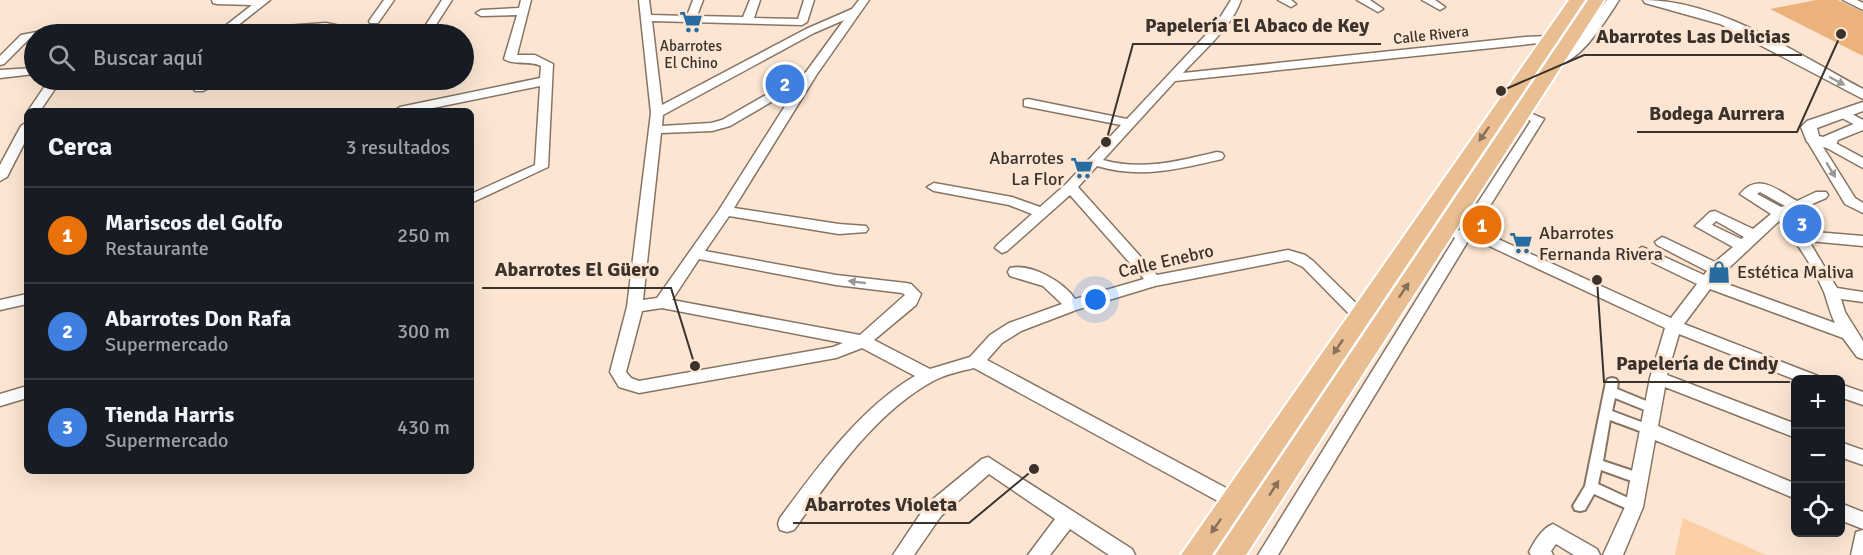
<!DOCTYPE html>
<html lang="es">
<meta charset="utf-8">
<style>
:root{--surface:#171b24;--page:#20242c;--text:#f1f3f6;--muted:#9ea1a6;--line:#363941;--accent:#ea580c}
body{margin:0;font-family:Signika,sans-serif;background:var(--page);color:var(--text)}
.controls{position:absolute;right:18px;bottom:18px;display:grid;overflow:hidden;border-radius:9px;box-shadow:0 6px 24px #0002}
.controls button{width:54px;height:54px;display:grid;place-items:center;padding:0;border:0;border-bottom:2px solid var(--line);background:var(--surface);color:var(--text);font:30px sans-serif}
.you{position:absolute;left:1096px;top:300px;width:21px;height:21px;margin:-15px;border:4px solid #fff;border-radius:50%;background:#1a73e8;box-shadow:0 0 0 9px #1a73e833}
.badge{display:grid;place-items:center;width:39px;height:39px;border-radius:50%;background:var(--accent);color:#fff;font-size:20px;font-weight:700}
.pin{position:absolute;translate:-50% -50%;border:3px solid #fff;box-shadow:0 2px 6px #0006}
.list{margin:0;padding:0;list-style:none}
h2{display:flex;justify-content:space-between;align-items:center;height:78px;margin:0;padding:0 24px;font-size:26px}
h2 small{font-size:20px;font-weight:400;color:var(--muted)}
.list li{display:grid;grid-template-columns:39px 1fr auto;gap:18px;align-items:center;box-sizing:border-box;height:96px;padding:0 24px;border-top:2px solid var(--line)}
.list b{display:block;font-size:22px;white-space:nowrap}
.list p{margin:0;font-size:20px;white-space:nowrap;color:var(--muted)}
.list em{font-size:20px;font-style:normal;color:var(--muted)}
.icon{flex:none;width:33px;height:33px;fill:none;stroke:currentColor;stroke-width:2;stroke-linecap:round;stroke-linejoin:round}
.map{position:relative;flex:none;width:1863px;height:555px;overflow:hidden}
.search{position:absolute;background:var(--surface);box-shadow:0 6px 24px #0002;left:24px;top:24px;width:450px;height:66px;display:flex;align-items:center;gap:15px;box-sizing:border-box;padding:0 21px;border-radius:33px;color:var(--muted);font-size:22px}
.panel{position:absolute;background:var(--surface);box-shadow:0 6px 24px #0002;left:24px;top:108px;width:450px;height:366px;border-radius:9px}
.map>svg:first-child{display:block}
</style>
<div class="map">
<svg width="1863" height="555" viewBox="0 0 1863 555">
<rect width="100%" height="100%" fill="#fce6d3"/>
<path fill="#fbd0a7" d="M 1683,518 L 1766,555 L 1675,555 Z"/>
<path fill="#ebb27b" d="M 1816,0 L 1838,0 L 1863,12 L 1863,56 L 1770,9 Z"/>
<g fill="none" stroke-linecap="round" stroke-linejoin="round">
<g stroke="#877463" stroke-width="4">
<path id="pedestrian" d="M 1612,378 L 1616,379 L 1618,382 L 1617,389 L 1656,405 L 1658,408 L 1656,411 L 1652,413 L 1615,398 L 1612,411 L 1652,426 L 1654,429 L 1652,432 L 1648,434 L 1610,420 L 1603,461 L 1645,475 L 1646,479 L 1645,483 L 1640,484 L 1601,470 L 1598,484 L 1639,503 L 1641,507 L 1639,511 L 1634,512 L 1594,494 L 1585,510 L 1580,511 L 1575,510 L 1573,506 L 1585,486 L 1606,382 L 1608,379 Z"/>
</g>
<g stroke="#877463" stroke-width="3">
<g id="minor">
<path d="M 212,0 L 270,0 L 227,34 L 215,34 L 252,5 L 217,4 L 213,3 Z"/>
<path d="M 384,0 L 394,0 L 378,23 L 370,23 L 369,21 Z"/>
<path d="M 442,0 L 452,0 L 430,34 L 420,34 Z"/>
<path d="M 521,0 L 531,0 L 517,55 L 535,55 L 553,64 L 548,167 L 471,203 L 471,194 L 535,165 L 540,86 L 418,111 L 394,111 L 400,107 L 540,78 L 541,66 C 529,60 514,66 504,59 L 517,15 L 481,16 L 476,13 L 481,10 L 519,8 Z"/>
<path d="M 639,0 L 649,0 L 651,15 L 687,16 L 693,0 L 703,0 L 697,16 L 743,17 L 750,0 L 760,0 L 754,18 L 798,19 L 804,0 L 814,0 L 807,22 L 802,25 L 652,21 L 662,105 L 806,29 L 852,9 L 859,0 L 869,0 L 817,74 L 734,208 L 839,224 L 866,226 L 868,229 L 866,232 L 839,234 L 729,216 L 705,251 L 836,275 L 906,283 L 911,284 L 921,294 L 916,305 L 874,340 L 930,369 L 970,357 L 990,335 L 1009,323 L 1062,304 L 1043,286 L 1010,276 L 1008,272 L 1010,268 C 1031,263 1064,282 1075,299 L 1144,279 L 1070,195 L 1007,251 L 1002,253 L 995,248 L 997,245 L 1032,214 L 1009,205 L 934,191 L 927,187 L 934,183 L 1012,197 L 1040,207 L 1066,184 L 1121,125 L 1024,106 L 1024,100 L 1028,99 L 1127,119 L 1216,24 L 1231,0 L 1241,0 C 1231,28 1203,51 1183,73 L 1525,37 L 1549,36 L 1555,39 L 1549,42 L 1175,81 L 1103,160 C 1142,171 1179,161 1217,152 L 1222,153 L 1224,156 L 1222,159 C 1180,169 1140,179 1097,166 L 1078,187 L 1157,275 L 1288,250 L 1305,255 L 1313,261 L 1368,315 L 1366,319 L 1354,319 L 1303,267 L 1288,260 L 1155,286 L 1076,310 L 1021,331 L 1002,343 L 987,360 L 1241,496 L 1243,501 L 1241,506 L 1234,509 L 1227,506 L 974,368 C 961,371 947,374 935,380 C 875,412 832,476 794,530 L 787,532 L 780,530 L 778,524 L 780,518 C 816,469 861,407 915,376 L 862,348 L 836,358 L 639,393 L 619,387 L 610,372 L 627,307 L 651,113 ZM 844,20 L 806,72 L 722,120 L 711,123 L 662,126 L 663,115 L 814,33 ZM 797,87 L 719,210 L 657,298 L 643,300 L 661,133 L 712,131 L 730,126 ZM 699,259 L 836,285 L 902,293 L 905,295 L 860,335 L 672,300 ZM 662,308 L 843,343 L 833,347 L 639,381 L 631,378 L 626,372 L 642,311 Z"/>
<path d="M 1278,0 L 1291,0 L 1296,4 L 1291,7 Z"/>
<path d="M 1357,0 L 1370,0 L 1383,9 L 1378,12 Z"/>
<path d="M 1422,0 L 1435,0 L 1445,7 L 1440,10 Z"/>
<path d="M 1843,0 L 1857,0 L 1863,3 L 1863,10 Z"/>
<path d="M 326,23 L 336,25 L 339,32 L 337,34 L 326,34 L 326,29 L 265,34 L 285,26 Z"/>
<path d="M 42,31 L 52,32 L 54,34 L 34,34 L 34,38 L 29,39 L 4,64 L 0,65 L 0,56 L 21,35 Z"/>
<path d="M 34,68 L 34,74 L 0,78 L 0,70 Z"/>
<path d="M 49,80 L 61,80 L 40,111 L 28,111 Z"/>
<path d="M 209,80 L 224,80 L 203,91 L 195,91 L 193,88 Z"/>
<path d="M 1521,109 L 1544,119 L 1473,233 L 1496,238 L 1671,318 L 1697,284 L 1637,255 L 1635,252 L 1642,247 L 1647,249 L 1704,275 L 1707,271 L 1657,245 L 1655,242 L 1662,237 L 1667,239 L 1715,262 L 1733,247 L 1695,226 L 1710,212 L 1715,211 L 1753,229 L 1771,214 L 1740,194 C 1759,172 1777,190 1797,201 L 1816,192 L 1826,192 L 1828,195 L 1826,198 L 1789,214 L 1803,231 L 1863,236 L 1863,246 L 1809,241 L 1837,288 L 1863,292 L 1863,302 L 1841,299 L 1845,312 L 1863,341 L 1863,359 L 1857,357 L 1843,338 L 1710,289 L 1684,324 L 1818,376 L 1820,380 L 1796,380 L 1679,334 L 1667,375 L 1796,424 L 1796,438 L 1665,387 L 1658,426 L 1796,484 L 1796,499 L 1655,440 L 1643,507 L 1623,555 L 1603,555 L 1625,507 L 1650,378 L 1665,328 L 1487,245 L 1468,241 L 1278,555 L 1258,555 L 1455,238 L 1449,234 L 1451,231 L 1460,230 L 1531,121 L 1515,113 ZM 1760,192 L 1785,206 L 1781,207 L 1757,194 ZM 1716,221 L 1744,237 L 1741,239 L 1712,225 ZM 1779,221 C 1797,242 1813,267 1824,292 C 1828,303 1830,313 1835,323 L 1716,280 Z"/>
<path d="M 1844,110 L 1863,120 L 1863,129 L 1840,117 L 1838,114 Z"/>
<path d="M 27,122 L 27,138 L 7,177 L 0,181 L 0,165 L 21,126 Z"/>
<path d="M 1812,135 L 1818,139 L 1855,198 L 1863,203 L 1863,213 L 1845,204 L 1806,139 Z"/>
<path d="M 1830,140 L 1863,158 L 1863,168 L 1825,147 L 1824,144 L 1825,141 Z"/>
<path d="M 27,294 L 27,304 L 0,310 L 0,300 Z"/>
<path d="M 1840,384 L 1863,392 L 1863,405 L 1840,397 Z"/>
<path d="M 27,386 L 27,398 L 0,406 L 0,394 Z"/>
<path d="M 1840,442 L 1863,450 L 1863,465 L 1840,457 Z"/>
<path d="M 988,457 L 1132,549 L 1135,555 L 1109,555 L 1070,529 L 1050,555 L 1028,555 L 1055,519 L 989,474 L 941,516 L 914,555 L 893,555 L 927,504 L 982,459 Z"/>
<path d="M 1840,503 L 1863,512 L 1863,529 L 1840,520 Z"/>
<path d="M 1553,524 L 1597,549 L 1600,555 L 1574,555 L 1556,544 L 1551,551 L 1553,555 L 1531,555 L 1529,552 C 1534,542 1542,528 1553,524 Z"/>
<path d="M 1863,530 L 1863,555 L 1851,555 L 1856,532 Z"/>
</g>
</g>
<g stroke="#877463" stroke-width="3">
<g id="tertiary">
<path d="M 1607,0 L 1619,0 C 1607,18 1577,70 1551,64 L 1549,61 L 1551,58 L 1571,47 Z"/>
<path d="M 1643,0 C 1720,0 1797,54 1863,89 L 1863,99 L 1720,24 L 1645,3 Z"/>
<path d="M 1863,102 L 1863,111 L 1817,128 L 1819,136 L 1823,137 L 1863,120 L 1863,130 L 1838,140 L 1835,147 L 1830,149 L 1807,142 L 1801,127 L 1807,121 Z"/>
</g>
</g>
<g stroke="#fff" stroke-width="4">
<g id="primary">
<path d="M 1569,0 L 1585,0 L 1212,555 L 1181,555 Z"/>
<path d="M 1588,0 L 1604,0 L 1246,555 L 1215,555 Z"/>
</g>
</g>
<use href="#pedestrian" fill="#fff" fill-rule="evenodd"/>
<use href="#minor" fill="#fff" fill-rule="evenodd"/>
<use href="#tertiary" fill="#fff" fill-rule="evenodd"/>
<use href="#primary" fill="#e8be92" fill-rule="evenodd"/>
</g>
<defs><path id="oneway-solid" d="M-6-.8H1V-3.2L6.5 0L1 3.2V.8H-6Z" transform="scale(1.5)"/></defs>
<g fill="#9c9895">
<use href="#oneway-solid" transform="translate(1837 81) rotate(28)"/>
<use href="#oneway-solid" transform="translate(1831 170) rotate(59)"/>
<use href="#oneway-solid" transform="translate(857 282) rotate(-173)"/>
</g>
<g fill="#887159">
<use href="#oneway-solid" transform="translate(1484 134) rotate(125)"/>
<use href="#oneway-solid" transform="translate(1404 290) rotate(-56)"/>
<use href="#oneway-solid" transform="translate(1338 347) rotate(124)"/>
<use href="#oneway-solid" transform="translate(1274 488) rotate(-57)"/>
<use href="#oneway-solid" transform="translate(1216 526) rotate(125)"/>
</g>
<defs>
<g id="supermarket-bare" transform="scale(1.8)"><path d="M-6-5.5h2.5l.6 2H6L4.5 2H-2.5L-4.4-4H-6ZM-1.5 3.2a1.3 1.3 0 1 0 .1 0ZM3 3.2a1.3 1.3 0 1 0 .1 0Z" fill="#276ca1" stroke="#fce6d3" stroke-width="2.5" paint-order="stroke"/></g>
<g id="shop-bare" transform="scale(1.8)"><path d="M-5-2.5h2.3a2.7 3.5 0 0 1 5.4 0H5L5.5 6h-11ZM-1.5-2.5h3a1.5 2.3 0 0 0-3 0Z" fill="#276ca1" stroke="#fce6d3" stroke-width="2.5" paint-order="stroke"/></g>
</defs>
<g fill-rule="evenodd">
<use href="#supermarket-bare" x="691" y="22"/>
<use href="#supermarket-bare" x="1082" y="168"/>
<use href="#supermarket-bare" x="1521" y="243"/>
<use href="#shop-bare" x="1719" y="272"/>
</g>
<g text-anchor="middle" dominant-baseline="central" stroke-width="6" stroke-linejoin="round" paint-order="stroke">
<g font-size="15" fill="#3a322b" stroke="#fce6d3">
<text transform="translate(1431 35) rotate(-6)">Calle Rivera</text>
</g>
<g font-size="15" fill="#3a322b" stroke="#fce6d3">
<text x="691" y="46">Abarrotes<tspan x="691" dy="17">El Chino</tspan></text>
</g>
<g font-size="18" fill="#3a322b" stroke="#fce6d3" text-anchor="start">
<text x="1064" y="158" text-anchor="end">Abarrotes<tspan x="1064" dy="21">La Flor</tspan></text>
<text x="1539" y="233">Abarrotes<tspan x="1539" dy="21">Fernanda Rivera</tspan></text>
<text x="1737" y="272">Estética Maliva</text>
</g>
<g font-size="18" fill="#3a322b" stroke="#fce6d3">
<text transform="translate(1166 261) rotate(-13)">Calle Enebro</text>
</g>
</g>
<path fill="none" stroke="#3a322b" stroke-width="2" d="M1106 142L1133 44H1381M1501 91L1584 55H1802M1841 34L1797 132H1637M695 366L671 288H482M1597 280L1604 382H1790M1034 469L969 523H793"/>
<g fill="#3a322b" stroke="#fce6d3" stroke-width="2">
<circle cx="1106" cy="142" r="6"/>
<circle cx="1501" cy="91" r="6"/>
<circle cx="1841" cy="34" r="6"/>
<circle cx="695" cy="366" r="6"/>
<circle cx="1597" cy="280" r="6"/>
<circle cx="1034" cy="469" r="6"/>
</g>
<g font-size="20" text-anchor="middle" font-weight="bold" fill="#3a322b" stroke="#fce6d3" stroke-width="6" stroke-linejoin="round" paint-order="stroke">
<text x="1257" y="32">Papelería El Abaco de Key</text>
<text x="1693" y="43">Abarrotes Las Delicias</text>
<text x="1717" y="120">Bodega Aurrera</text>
<text x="577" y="276">Abarrotes El Güero</text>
<text x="1697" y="370">Papelería de Cindy</text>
<text x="881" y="511">Abarrotes Violeta</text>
</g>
</svg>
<div class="controls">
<button>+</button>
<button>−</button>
<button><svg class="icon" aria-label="locate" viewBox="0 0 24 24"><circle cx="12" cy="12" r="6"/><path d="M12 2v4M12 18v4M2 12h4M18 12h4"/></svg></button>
</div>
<div class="you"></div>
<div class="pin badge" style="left:1482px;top:225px;background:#e8710a">1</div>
<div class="pin badge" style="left:785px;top:84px;background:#3f7fe0">2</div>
<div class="pin badge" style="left:1802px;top:224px;background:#3f7fe0">3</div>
<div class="search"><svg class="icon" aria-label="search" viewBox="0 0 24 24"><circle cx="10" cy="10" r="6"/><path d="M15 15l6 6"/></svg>Buscar aquí</div>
<section class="panel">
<h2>Cerca<small>3 resultados</small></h2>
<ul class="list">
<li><span class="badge" style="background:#e8710a">1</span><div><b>Mariscos del Golfo</b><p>Restaurante</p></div><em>250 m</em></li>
<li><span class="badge" style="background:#3f7fe0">2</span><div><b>Abarrotes Don Rafa</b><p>Supermercado</p></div><em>300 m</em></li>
<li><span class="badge" style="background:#3f7fe0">3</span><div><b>Tienda Harris</b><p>Supermercado</p></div><em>430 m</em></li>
</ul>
</section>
</div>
